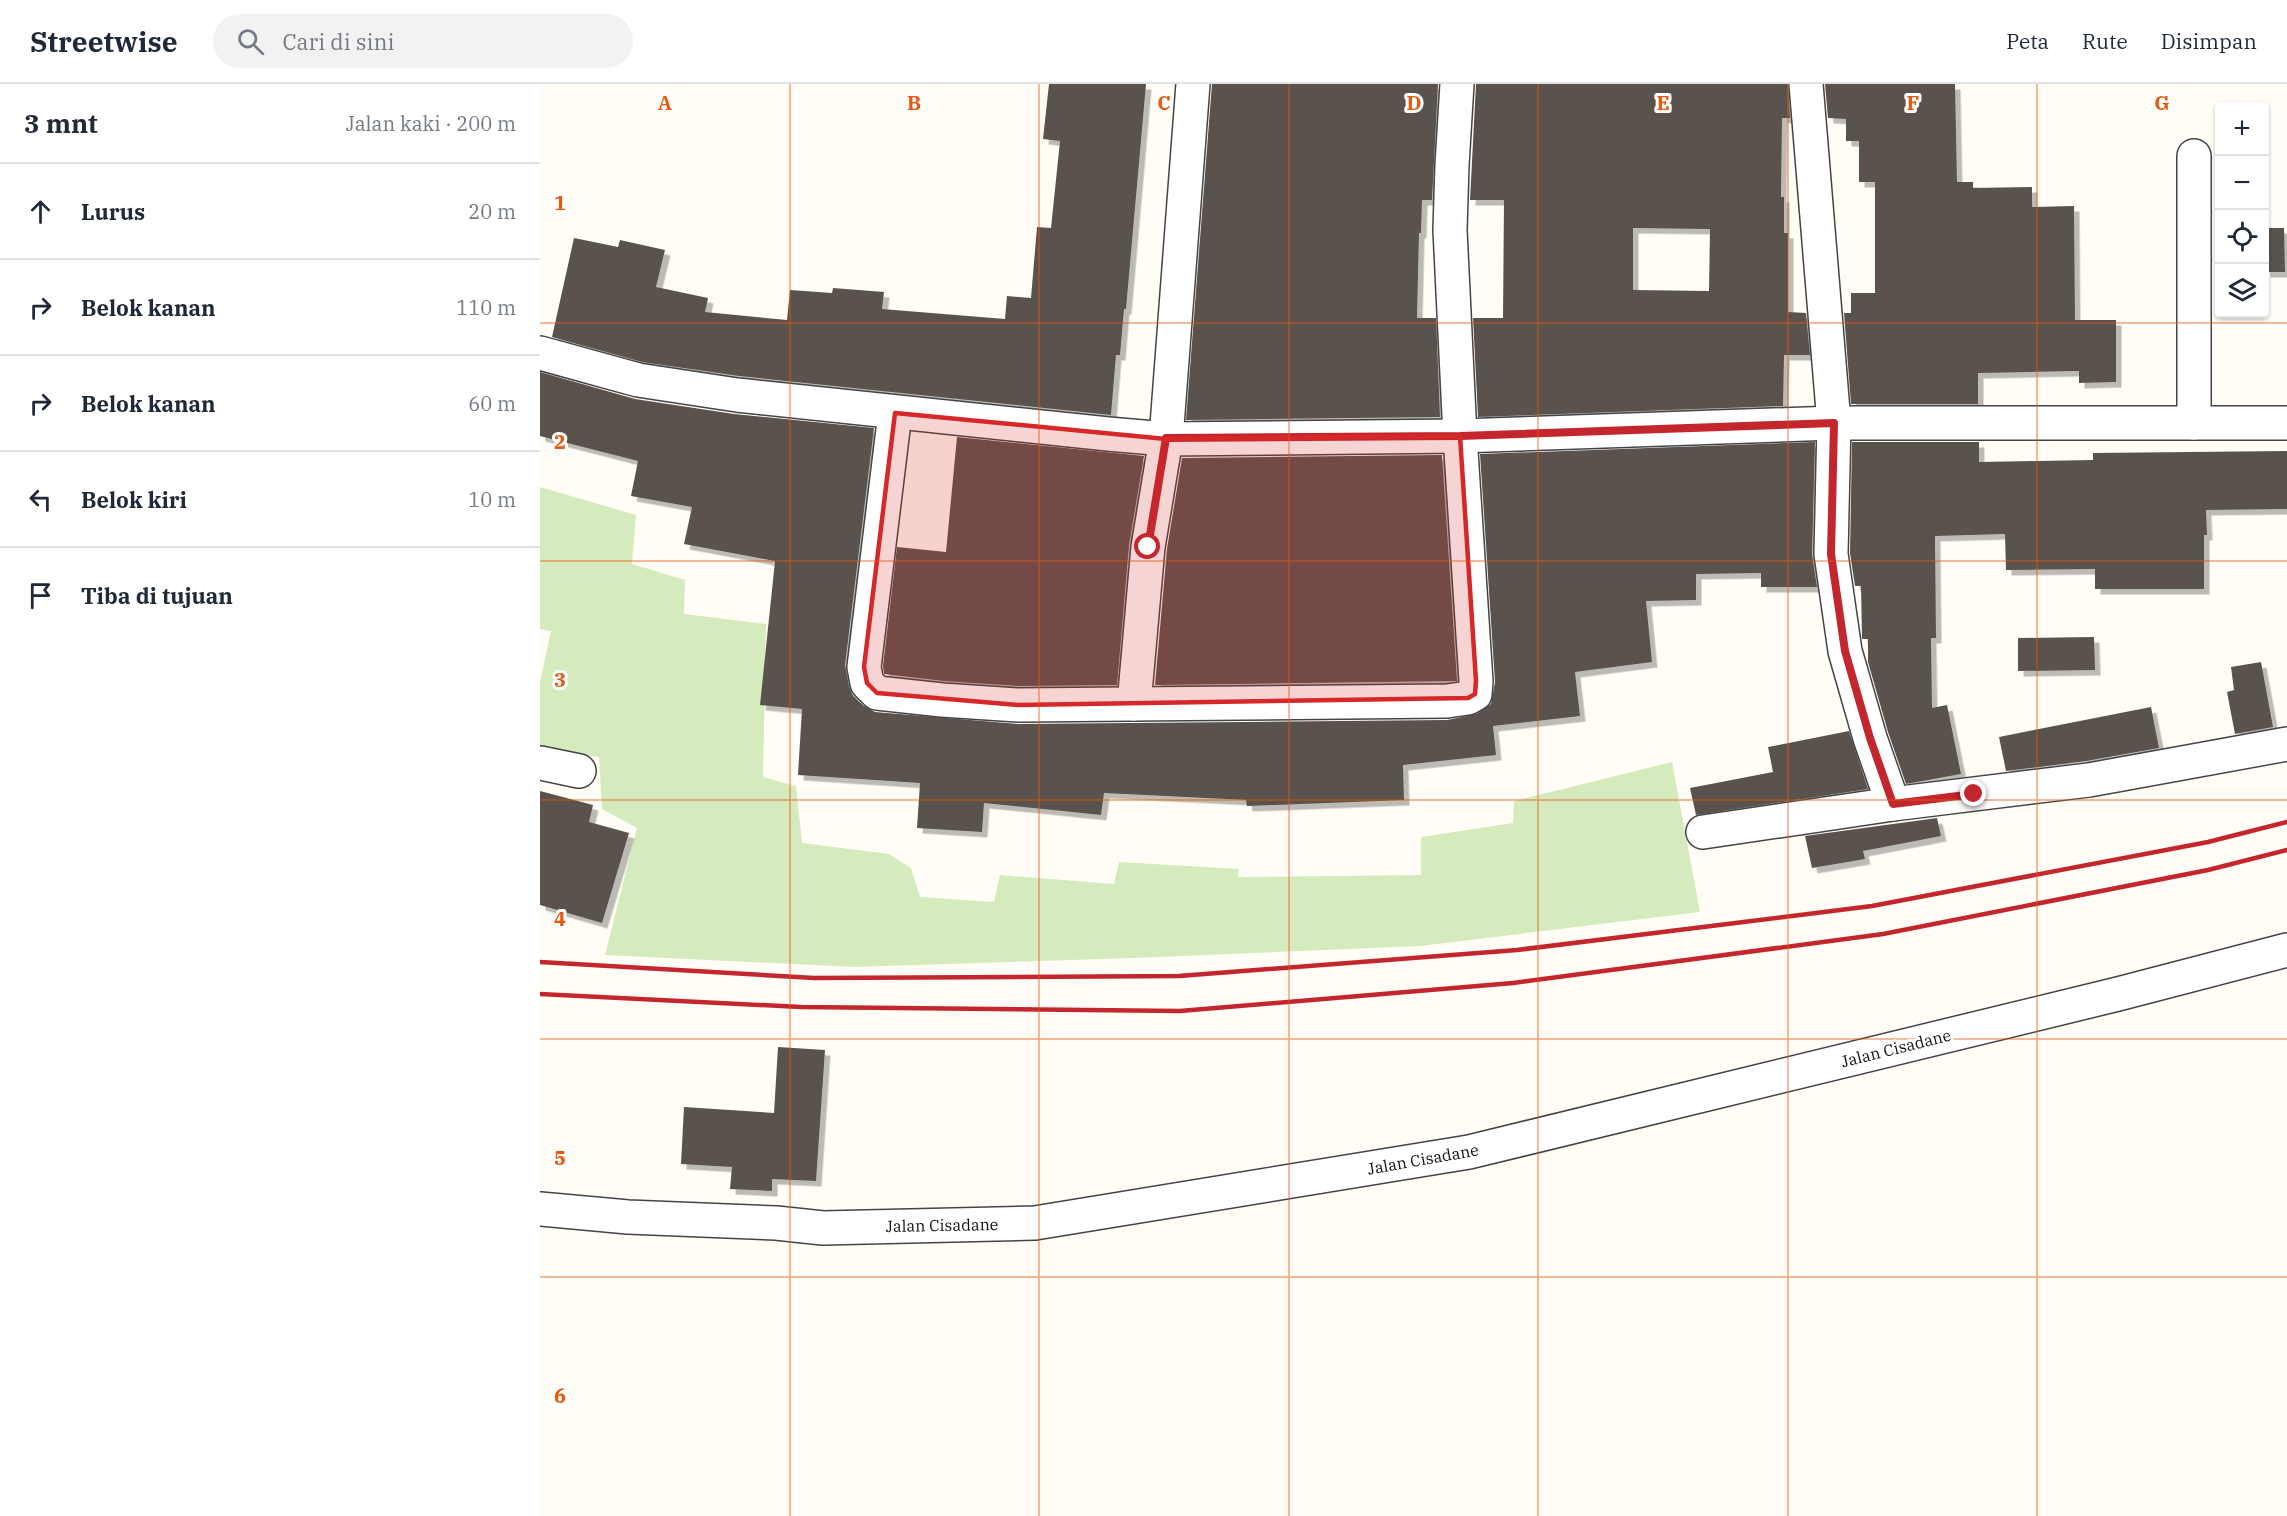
<!DOCTYPE html>
<html lang="id">
<meta charset="utf-8">
<style>
:root{--surface:#fff;--page:#f2f2f3;--text:#1f2937;--muted:#747a83;--line:#e0e1e3}
body{margin:0;font-family:"IBM Plex Serif",serif;background:var(--page);color:var(--text)}
.controls{position:absolute;right:18px;top:18px;display:grid;overflow:hidden;border-radius:6px;box-shadow:0 2px 4px #0004}
.controls button{width:54px;height:54px;display:grid;place-items:center;padding:0;border:0;border-bottom:2px solid var(--line);background:var(--surface);color:var(--text);font:30px sans-serif}
.stop{position:absolute;width:18px;height:18px;margin:-14px;border:4px solid #c4262e;border-radius:50%;background:#fff}
.stop.end{background:#c4262e;border-color:#fff;box-shadow:0 2px 6px #0008}
.list{margin:0;padding:0;list-style:none}
h2{display:flex;justify-content:space-between;align-items:center;height:78px;margin:0;padding:0 24px;font-size:26px}
h2 small{font-size:20px;font-weight:400;color:var(--muted)}
.list li{display:grid;grid-template-columns:39px 1fr auto;gap:18px;align-items:center;box-sizing:border-box;height:96px;padding:0 24px;border-top:2px solid var(--line)}
.list b{display:block;font-size:22px;white-space:nowrap}
.list em{font-size:20px;font-style:normal;color:var(--muted)}
.icon{flex:none;width:33px;height:33px;fill:none;stroke:currentColor;stroke-width:2;stroke-linecap:round;stroke-linejoin:round}
.map{position:relative;flex:none;width:1747px;height:1432px;overflow:hidden}
header{display:flex;align-items:center;gap:36px;box-sizing:border-box;height:84px;padding:0 30px;background:var(--surface);border-bottom:2px solid var(--line)}
header strong{font-size:28px}
nav{display:flex;gap:33px;margin-inline-start:auto;font-size:21px}
.search{width:420px;height:54px;background:var(--page);display:flex;align-items:center;gap:15px;box-sizing:border-box;padding:0 21px;border-radius:33px;color:var(--muted);font-size:22px}
main{display:flex}
aside{flex:1;background:var(--surface)}
.map>svg:first-child{display:block}
</style>
<header>
<strong>Streetwise</strong>
<div class="search"><svg class="icon" aria-label="search" viewBox="0 0 24 24"><circle cx="10" cy="10" r="6"/><path d="M15 15l6 6"/></svg>Cari di sini</div>
<nav><a>Peta</a><a>Rute</a><a>Disimpan</a></nav>
</header>
<main>
<aside>
<h2>3 mnt<small>Jalan kaki · 200 m</small></h2>
<ul class="list">
<li><svg class="icon" aria-label="ahead" viewBox="0 0 24 24"><path d="M12 20V5M6 11l6-6 6 6"/></svg><div><b>Lurus</b></div><em>20 m</em></li>
<li><svg class="icon" aria-label="right" viewBox="0 0 24 24"><path d="M7 20v-9h11M14 6l5 5-5 5"/></svg><div><b>Belok kanan</b></div><em>110 m</em></li>
<li><svg class="icon" aria-label="right" viewBox="0 0 24 24"><path d="M7 20v-9h11M14 6l5 5-5 5"/></svg><div><b>Belok kanan</b></div><em>60 m</em></li>
<li><svg class="icon" aria-label="left" viewBox="0 0 24 24"><path d="M17 20v-9H6M10 6l-5 5 5 5"/></svg><div><b>Belok kiri</b></div><em>10 m</em></li>
<li><svg class="icon" aria-label="arrive" viewBox="0 0 24 24"><path d="M6 21V4h12l-3 4 3 4H6"/></svg><div><b>Tiba di tujuan</b></div></li>
</ul>
</aside>
<div class="map">
<svg width="1747" height="1432" viewBox="0 0 1747 1432">
<defs>
<filter id="shadow"><feDropShadow dx="5.5" dy="5.5" stdDeviation="0" flood-color="#0004"/></filter>
</defs>
<rect width="100%" height="100%" fill="#fffdf5"/>
<path fill="#d5ebbd" d="M 0,403 L 96,431 L 92,480 L 145,496 L 144,530 L 226,540 L 223,693 L 256,702 L 262,759 L 349,770 L 371,784 L 380,813 L 454,818 L 460,791 L 574,800 L 579,778 L 699,785 L 698,793 L 881,791 L 881,753 L 973,739 L 974,717 L 1132,678 L 1160,828 L 880,862 L 593,874 L 313,883 L 65,871 L 97,744 L 62,725 L 59,673 L 0,666 L 0,598 L 11,547 L 0,545 Z"/>
<g fill="#5a524d" fill-rule="evenodd" filter="url(#shadow)">
<path d="M 509,0 L 606,0 L 586,225 L 584,225 L 580,271 L 576,271 L 571,331 L 199,292 L 102,278 L 12,253 L 34,154 L 78,163 L 80,156 L 125,166 L 116,203 L 168,214 L 165,228 L 247,236 L 250,206 L 292,209 L 293,204 L 344,208 L 342,225 L 465,235 L 467,212 L 491,214 L 497,143 L 511,144 L 520,57 L 503,55 Z"/>
<path d="M 672,0 L 898,0 L 892,116 L 882,116 L 881,149 L 879,149 L 877,234 L 896,234 L 900,333 L 646,336 Z"/>
<path d="M 936,0 L 1248,0 L 1250,34 L 1242,34 L 1241,113 L 1244,113 L 1244,149 L 1248,149 L 1248,228 L 1266,229 L 1270,271 L 1244,271 L 1243,322 L 938,333 L 933,234 L 963,234 L 964,116 L 930,116 ZM 1093,144 L 1170,145 L 1169,207 L 1093,206 Z"/>
<path d="M 1285,0 L 1415,0 L 1417,98 L 1433,98 L 1433,104 L 1492,103 L 1492,123 L 1534,122 L 1535,236 L 1576,236 L 1576,298 L 1539,299 L 1539,287 L 1438,289 L 1438,320 L 1311,320 L 1304,229 L 1311,229 L 1311,209 L 1335,209 L 1335,98 L 1319,98 L 1319,57 L 1306,57 L 1306,35 L 1288,34 Z"/>
<path d="M 1725,144 L 1744,144 L 1745,188 L 1725,188 Z"/>
<path d="M 1675,145 L 1680,145 L 1680,189 L 1676,189 Z"/>
<path d="M 0,288 L 95,315 L 194,330 L 334,344 L 305,581 L 309,602 L 313,612 L 324,622 L 335,628 L 478,640 L 907,636 L 937,630 L 951,620 L 955,598 L 940,370 L 1275,358 L 1272,470 L 1277,503 L 1221,503 L 1221,489 L 1156,490 L 1156,516 L 1106,517 L 1112,578 L 1035,588 L 1040,632 L 953,642 L 956,671 L 863,681 L 864,716 L 707,722 L 706,716 L 564,709 L 561,731 L 444,719 L 442,748 L 377,744 L 380,699 L 258,691 L 262,625 L 220,621 L 235,477 L 144,460 L 152,423 L 91,412 L 98,377 L 0,352 Z"/>
<path d="M 417,353 L 604,372 L 589,461 L 577,601 L 479,602 L 404,597 L 344,590 L 343,582 L 357,463 L 406,468 Z"/>
<path d="M 1312,358 L 1439,358 L 1439,378 L 1553,376 L 1553,369 L 1747,367 L 1747,425 L 1666,426 L 1667,451 L 1664,451 L 1664,505 L 1555,505 L 1555,485 L 1466,486 L 1465,450 L 1395,452 L 1396,554 L 1391,554 L 1392,624 L 1407,621 L 1421,690 L 1366,700 L 1348,648 L 1328,578 L 1328,555 L 1322,555 L 1321,502 L 1315,502 L 1310,469 Z"/>
<path d="M 902,371 L 917,597 L 615,601 L 627,465 L 642,374 Z"/>
<path d="M 1554,553 L 1555,586 L 1478,587 L 1478,554 Z"/>
<path d="M 1721,578 L 1733,643 L 1695,650 L 1687,608 L 1694,606 L 1691,583 Z"/>
<path d="M 1611,623 L 1619,664 L 1546,677 L 1466,687 L 1459,653 Z"/>
<path d="M 1309,647 L 1328,705 L 1156,731 L 1150,704 L 1233,688 L 1228,663 Z"/>
<path d="M 0,707 L 53,721 L 49,738 L 89,749 L 62,839 L 0,821 Z"/>
<path d="M 1397,734 L 1401,752 L 1323,767 L 1325,775 L 1272,784 L 1265,752 Z"/>
<path d="M 238,963 L 285,966 L 276,1097 L 232,1095 L 232,1107 L 190,1105 L 192,1083 L 141,1080 L 144,1023 L 234,1029 Z"/>
</g>
<g fill="none" stroke-linecap="round" stroke-linejoin="round">
<g stroke="#444" stroke-width="36">
<g id="minor">
<path d="M 1266,0 L 1294,339 L 1291,470 L 1305,567 L 1330,654 L 1353,720"/>
<path d="M 0,269 L 98,296 L 197,311 L 568,350 L 626,355 L 920,352 L 1294,339 L 1747,339"/>
<path d="M 355,329 L 324,583 L 327,599 L 337,609 L 402,616 L 478,621 L 907,617 L 928,614 L 935,610 L 936,597 L 920,352 L 910,146 L 912,81 L 917,0"/>
<path d="M 1654,339 L 1654,72"/>
<path d="M 594,620 L 608,463 L 626,355 L 653,0"/>
<path d="M 0,679 L 39,687"/>
<path d="M 1163,748 L 1353,720 L 1549,696 L 1747,660"/>
<path d="M 0,1125 L 88,1133 L 236,1139 L 283,1144 L 495,1139 L 929,1068 L 1578,910 L 1747,866"/>
</g>
</g>
<use href="#minor" stroke="#fff" stroke-width="33"/>
<g stroke="#c4262e" stroke-width="4.5">
<path d="M 0,878 L 274,894 L 639,892 L 977,866 L 1332,822 L 1668,758 L 1747,738"/>
<path d="M 0,910 L 261,923 L 640,927 L 973,899 L 1343,850 L 1668,786 L 1747,766"/>
</g>
</g>
<g fill="none" stroke-linecap="round" stroke-linejoin="round">
<path stroke="#c4262e" stroke-width="8" d="M 608,463 L 626,354 L 920,352 L 1294,339 L 1291,470 L 1305,567 L 1330,654 L 1353,720 L 1434,710"/>
</g>
<path fill="#d62828" fill-opacity="0.2" stroke="#d62828" stroke-width="4.5" stroke-linejoin="round" d="M 355,329 L 626,355 L 920,352 L 936,597 L 935,610 L 928,614 L 478,621 L 337,609 L 327,599 L 324,583 Z"/>
<path fill="none" stroke="#e8590c" stroke-width="1.5" stroke-opacity="0.55" d="M 250,0 L 250,1432M 499,0 L 499,1432M 749,0 L 749,1432M 998,0 L 998,1432M 1248,0 L 1248,1432M 1497,0 L 1497,1432M 0,239 L 1747,239M 0,477 L 1747,477M 0,716 L 1747,716M 0,955 L 1747,955M 0,1193 L 1747,1193"/>
<g text-anchor="middle" dominant-baseline="central" stroke-width="6" stroke-linejoin="round" paint-order="stroke">
<g font-size="16" fill="#111" stroke="#fff">
<text transform="translate(1356 964) rotate(-14)">Jalan Cisadane</text>
<text transform="translate(883 1075) rotate(-10)">Jalan Cisadane</text>
<text transform="translate(402 1141) rotate(-1)">Jalan Cisadane</text>
</g>
</g>
<g font-size="20" text-anchor="middle" font-weight="bold" fill="#e8590c" stroke="#fff" stroke-width="6" stroke-linejoin="round" paint-order="stroke">
<text x="125" y="26">A</text>
<text x="374" y="26">B</text>
<text x="624" y="26">C</text>
<text x="874" y="26">D</text>
<text x="1123" y="26">E</text>
<text x="1373" y="26">F</text>
<text x="1622" y="26">G</text>
<text x="20" y="126">1</text>
<text x="20" y="365">2</text>
<text x="20" y="603">3</text>
<text x="20" y="842">4</text>
<text x="20" y="1081">5</text>
<text x="20" y="1319">6</text>
</g>
</svg>
<div class="controls">
<button>+</button>
<button>−</button>
<button><svg class="icon" aria-label="locate" viewBox="0 0 24 24"><circle cx="12" cy="12" r="6"/><path d="M12 2v4M12 18v4M2 12h4M18 12h4"/></svg></button>
<button><svg class="icon" aria-label="layers" viewBox="0 0 24 24"><path d="M12 4l9 5-9 5-9-5zM3 14l9 5 9-5"/></svg></button>
</div>
<div class="stop" style="left:608px;top:463px"></div>
<div class="stop end" style="left:1434px;top:710px"></div>
</div>
</main>
